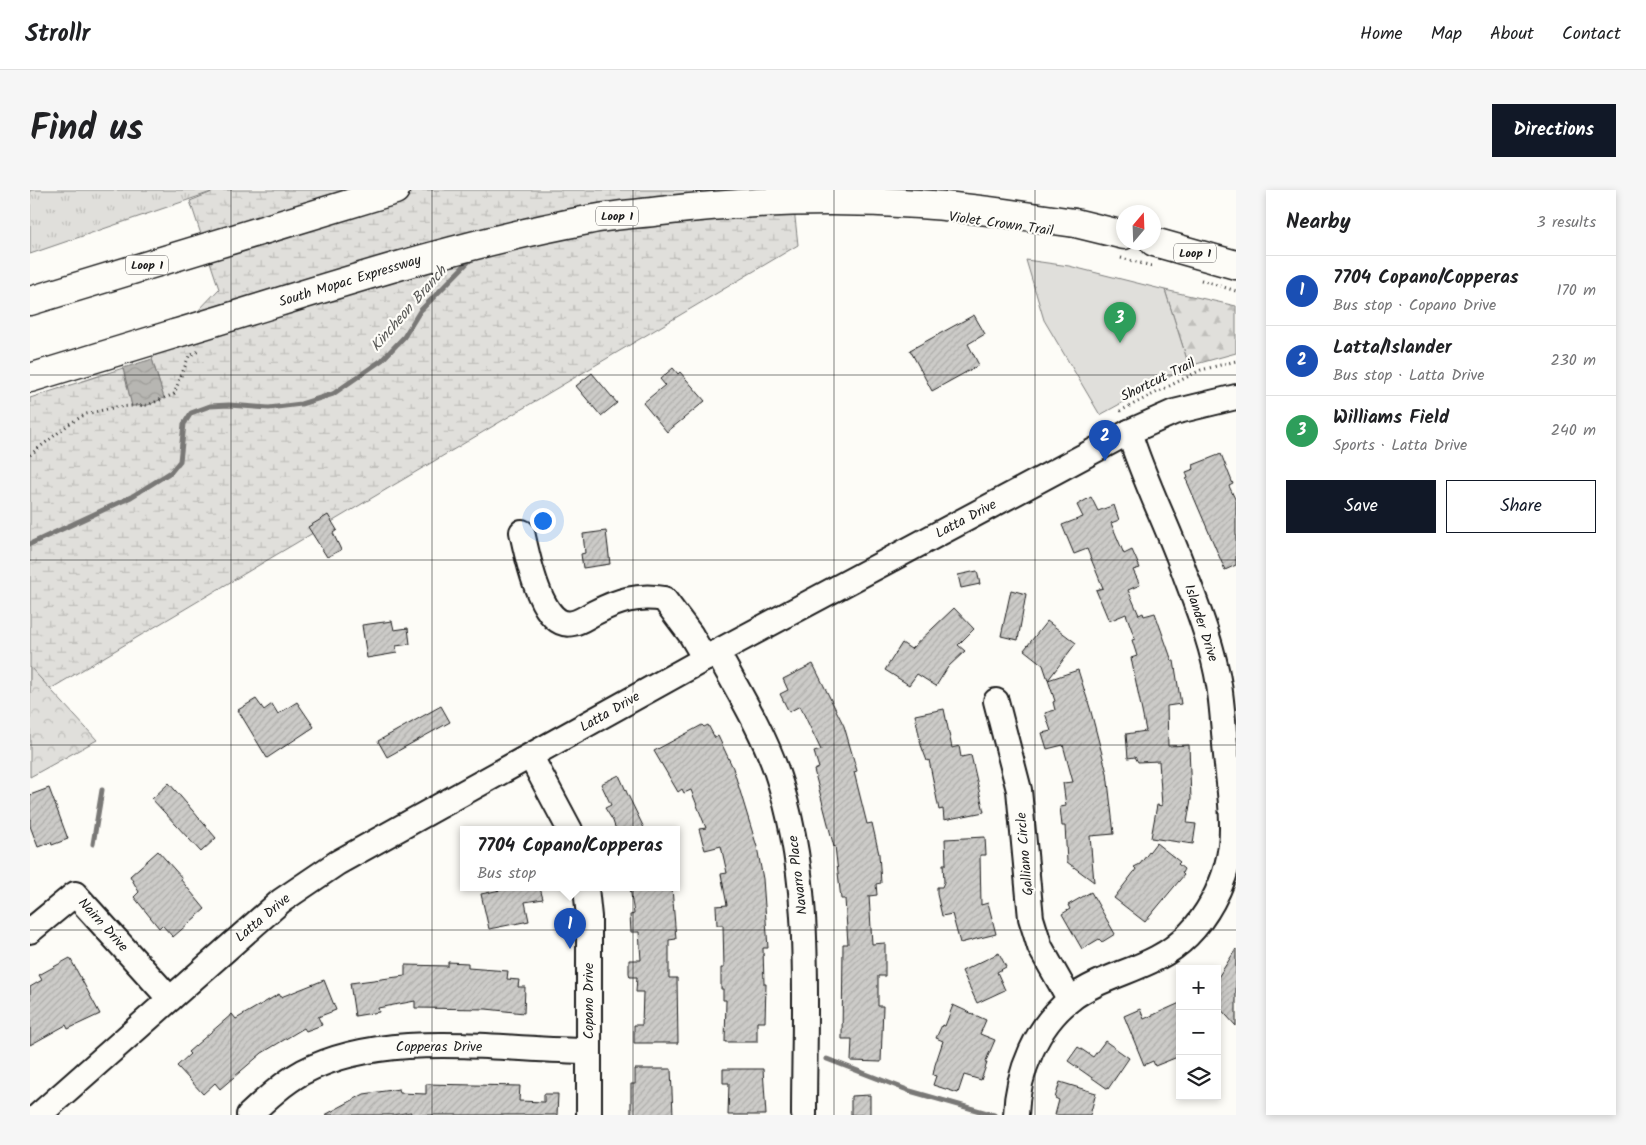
<!DOCTYPE html>
<meta charset="utf-8">
<style>
:root{--surface:#fff;--page:#f6f6f6;--text:#202124;--muted:#757577;--line:#e0e0e0;--accent:#111827}
body{margin:0;font-family:Kalam,sans-serif;background:var(--page);color:var(--text)}
.controls{position:absolute;right:15px;bottom:15px;display:grid;overflow:hidden;border-radius:0px;box-shadow:0 2px 8px #0003}
.controls button{width:45px;height:45px;display:grid;place-items:center;padding:0;border:0;border-bottom:1px solid var(--line);background:var(--surface);color:var(--text);font:25px sans-serif}
.compass{position:absolute;left:1086px;top:15px;width:45px;height:45px;border-radius:50%;background:var(--surface);box-shadow:0 2px 8px #0003;rotate:19deg}
.you{position:absolute;left:512px;top:330px;width:18px;height:18px;margin:-12px;border:4px solid #fff;border-radius:50%;background:#1a73e8;box-shadow:0 0 0 8px #1a73e833}
.badge{display:grid;place-items:center;width:32px;height:32px;border-radius:50%;background:var(--accent);color:#fff;font-size:16px;font-weight:700}
.pin{position:absolute;translate:-50% -41px;filter:drop-shadow(0 1px 2px #0008)}
.pin::after{content:'';position:absolute;top:26px;width:18px;height:15px;background:inherit;clip-path:polygon(0 0,100% 0,50% 100%)}
.popup{position:absolute;left:430px;top:636px;width:220px;height:65px;box-sizing:border-box;display:grid;place-content:center;border-radius:0px;background:var(--surface);filter:drop-shadow(0 1px 4px #0005);font-size:16px;white-space:nowrap;color:var(--muted)}
.popup b{font-size:19px;color:var(--text)}
.popup::after{content:'';position:absolute;left:50%;top:100%;margin-left:-10px;border:10px solid transparent;border-top-color:var(--surface)}
.list{margin:0;padding:0;list-style:none}
h2{display:flex;justify-content:space-between;align-items:center;height:65px;margin:0;padding:0 20px;font-size:21px}
h2 small{font-size:16px;font-weight:400;color:var(--muted)}
.list li{display:grid;grid-template-columns:32px 1fr auto;gap:15px;align-items:center;box-sizing:border-box;height:70px;padding:0 20px;border-top:1px solid var(--line)}
.list b{display:block;font-size:19px;white-space:nowrap}
.list p{margin:0;font-size:16px;white-space:nowrap;color:var(--muted)}
.list em{font-size:16px;font-style:normal;color:var(--muted)}
.actions{display:flex;gap:10px;padding:15px 20px}
.actions a{flex:1;padding:11px 0;border:1px solid var(--accent);border-radius:0px;text-align:center;font-size:18px;color:var(--accent)}
.actions .main{background:var(--accent);color:#fff}
.icon{flex:none;width:28px;height:28px;fill:none;stroke:currentColor;stroke-width:2;stroke-linecap:round;stroke-linejoin:round}
.map{position:relative;flex:none;width:1206px;height:925px;overflow:hidden;border-radius:0px}
header{display:flex;align-items:center;gap:30px;box-sizing:border-box;height:70px;padding:0 25px;background:var(--surface);border-bottom:1px solid var(--line)}
header strong{font-size:24px}
nav{display:flex;gap:28px;margin-inline-start:auto;font-size:18px}
.intro{display:flex;align-items:center;justify-content:space-between;box-sizing:border-box;height:120px;padding:0 30px}
h1{margin:0;font-size:35px}
.button{padding:12px 22px;border-radius:0px;background:var(--accent);color:#fff;font-size:18px;font-weight:700}
main{display:flex;gap:30px;padding:0 30px}
aside{flex:1;background:var(--surface);border-radius:0px;box-shadow:0 2px 8px #0003}
.map>svg:first-child{display:block}
</style>
<header>
<strong>Strollr</strong>
<nav><a>Home</a><a>Map</a><a>About</a><a>Contact</a></nav>
</header>
<div class="intro"><h1>Find us</h1><a class="button">Directions</a></div>
<main>
<div class="map">
<svg width="1206" height="925" viewBox="0 0 1206 925">
<defs>
<pattern id="grass-tufts" width="24" height="20" patternUnits="userSpaceOnUse" patternTransform="scale(1.25)"><rect width="24" height="20" fill="#e0dfdb"/><path d="M3 7l-1-3M5 7V3M7 7l1-3M15 17l-1-3M17 17v-4M19 17l1-3" fill="none" stroke="#c0bfbb"/></pattern>
<pattern id="forest-firs" width="22" height="20" patternUnits="userSpaceOnUse" patternTransform="scale(1.25)"><rect width="22" height="20" fill="#e0dfdb"/><path d="M5 1l3.5 6h-7zM16 11l3.5 6h-7z" fill="#c0bfbb"/></pattern>
<pattern id="wetland-marsh" width="20" height="14" patternUnits="userSpaceOnUse" patternTransform="scale(1.25)"><rect width="20" height="14" fill="#e0dfdb"/><path d="M1 5h8M5 5V1M11 12h8M15 12V8" fill="none" stroke="#c0bfbb"/></pattern>
<pattern id="park-crowns" width="20" height="18" patternUnits="userSpaceOnUse" patternTransform="scale(1.25)"><rect width="20" height="18" fill="#e0dfdb"/><path d="M2 6a3 3 0 1 1 6 0M12 15a3 3 0 1 1 6 0" fill="none" stroke="#c0bfbb"/></pattern>
<pattern id="water-waves" width="16" height="10" patternUnits="userSpaceOnUse" patternTransform="scale(1.25)"><rect width="16" height="10" fill="#b7b6b2"/><path d="M0 5q4-4 8 0t8 0" fill="none" stroke="#9d9c98"/></pattern>
<pattern id="building-hatch" width="6" height="6" patternUnits="userSpaceOnUse" patternTransform="scale(1.25)"><rect width="6" height="6" fill="#cccbc8"/><path d="M-1 1l2-2M0 6l6-6M5 7l2-2" fill="none" stroke="#afaeab"/></pattern>
</defs>
<rect width="100%" height="100%" fill="#fdfcf7"/>
<filter id="ink" filterUnits="userSpaceOnUse"><feTurbulence type="fractalNoise" baseFrequency=".02" numOctaves="2"/><feDisplacementMap in="SourceGraphic" scale="10" xChannelSelector="R" yChannelSelector="G"/><feConvolveMatrix kernelMatrix="1 2 1 2 8 2 1 2 1" color-interpolation-filters="sRGB"/></filter>
<g filter="url(#ink)">
<path fill="url(#grass-tufts)" stroke="#7e7e7c" d="M 0,0 L 187,0 L 0,64 Z"/>
<path fill="url(#forest-firs)" stroke="#7e7e7c" d="M 1135,100 L 1206,116 L 1206,163 L 1159,176 Z"/>
<path fill="url(#wetland-marsh)" stroke="#7e7e7c" d="M 187,0 L 762,0 L 768,55 L 0,511 L 0,208 L 93,178 L 102,216 L 134,208 L 122,169 L 189,99 L 160,11 Z"/>
<path fill="url(#park-crowns)" stroke="#7e7e7c" d="M 0,477 L 67,550 L 0,587 Z"/>
<path fill="#e0dfdb" stroke="#7e7e7c" d="M 996,70 L 1039,76 L 1135,100 L 1159,176 L 1070,225 L 1014,130 Z"/>
<path fill="url(#water-waves)" stroke="#797876" d="M 122,169 L 134,208 L 118,215 L 102,216 L 93,178 Z"/>
<g fill="none" stroke-linecap="round" stroke-linejoin="round">
<g stroke="#797876" stroke-width="5">
<path d="M 674,5 L 682,0"/>
<path d="M 0,354 L 101,307 L 141,282 L 150,271 L 154,234 L 161,223 L 180,216 L 199,215 L 239,218 L 271,214 L 303,204 L 352,170 L 374,147 L 390,121 L 444,66"/>
<path d="M 63,654 L 72,600"/>
<path d="M 797,869 L 880,901 L 964,925"/>
</g>
</g>
<g fill="url(#building-hatch)" stroke="#1c1c1c">
<path d="M 944,125 L 955,144 L 938,154 L 949,175 L 902,201 L 880,160 Z"/>
<path d="M 643,178 L 648,184 L 650,182 L 675,211 L 637,242 L 613,213 L 635,195 L 630,189 Z"/>
<path d="M 562,183 L 587,213 L 571,226 L 546,196 Z"/>
<path d="M 1191,264 L 1203,294 L 1199,296 L 1206,311 L 1206,375 L 1195,380 L 1156,289 L 1158,288 L 1156,282 L 1164,279 L 1163,275 Z"/>
<path d="M 1061,307 L 1068,321 L 1084,315 L 1089,330 L 1081,333 L 1094,364 L 1102,360 L 1110,378 L 1103,380 L 1110,395 L 1098,400 L 1109,425 L 1113,423 L 1114,426 L 1125,423 L 1142,471 L 1144,471 L 1151,514 L 1137,516 L 1138,556 L 1159,555 L 1161,609 L 1157,633 L 1166,634 L 1163,654 L 1121,648 L 1127,615 L 1132,616 L 1129,571 L 1108,572 L 1105,567 L 1098,568 L 1096,544 L 1116,541 L 1101,468 L 1107,466 L 1102,450 L 1105,449 L 1096,424 L 1079,431 L 1066,400 L 1073,398 L 1057,359 L 1044,364 L 1032,335 L 1053,327 L 1047,315 Z"/>
<path d="M 298,325 L 307,340 L 303,343 L 311,360 L 297,367 L 278,337 Z"/>
<path d="M 576,341 L 580,374 L 553,378 L 551,364 L 555,363 L 553,344 Z"/>
<path d="M 947,381 L 950,394 L 931,398 L 928,385 Z"/>
<path d="M 981,400 L 996,404 L 988,450 L 971,446 Z"/>
<path d="M 924,418 L 944,439 L 928,455 L 935,461 L 918,477 L 906,496 L 887,484 L 879,495 L 855,480 L 872,453 L 881,459 Z"/>
<path d="M 362,431 L 364,440 L 378,438 L 380,454 L 366,456 L 367,463 L 337,468 L 332,435 Z"/>
<path d="M 1017,431 L 1046,453 L 1018,490 L 1013,475 L 994,460 Z"/>
<path d="M 783,474 L 814,536 L 827,581 L 824,582 L 837,634 L 842,633 L 849,664 L 851,693 L 846,694 L 847,705 L 839,706 L 842,754 L 855,753 L 855,786 L 848,786 L 848,816 L 853,816 L 851,872 L 821,871 L 822,849 L 812,849 L 813,754 L 818,754 L 815,709 L 811,709 L 805,656 L 804,657 L 784,580 L 789,578 L 784,562 L 791,560 L 770,516 L 759,522 L 750,504 L 758,500 L 753,489 Z"/>
<path d="M 1048,480 L 1060,518 L 1077,583 L 1084,644 L 1060,646 L 1064,692 L 1037,672 L 1035,636 L 1032,636 L 1030,617 L 1036,616 L 1033,593 L 1043,592 L 1033,555 L 1017,559 L 1012,543 L 1021,541 L 1015,523 L 1025,520 L 1023,512 L 1025,511 L 1018,490 Z"/>
<path d="M 226,509 L 234,520 L 242,514 L 248,524 L 267,512 L 284,537 L 237,568 L 208,520 Z"/>
<path d="M 411,516 L 420,532 L 357,567 L 348,551 Z"/>
<path d="M 914,519 L 922,558 L 929,556 L 931,567 L 941,565 L 954,622 L 914,630 L 913,619 L 909,620 L 899,570 L 897,571 L 891,555 L 885,525 Z"/>
<path d="M 672,535 L 674,537 L 678,535 L 685,548 L 688,546 L 703,578 L 727,657 L 733,689 L 738,758 L 733,758 L 734,794 L 736,794 L 735,832 L 727,832 L 727,852 L 695,852 L 696,810 L 693,810 L 693,799 L 691,799 L 691,778 L 694,778 L 693,735 L 687,735 L 686,716 L 697,715 L 691,684 L 697,683 L 691,656 L 675,660 L 669,639 L 676,638 L 661,600 L 654,603 L 652,599 L 648,602 L 624,561 Z"/>
<path d="M 589,585 L 597,603 L 615,640 L 586,640 L 583,631 L 575,618 L 581,615 L 571,594 Z"/>
<path d="M 139,593 L 186,648 L 171,662 L 122,609 Z"/>
<path d="M 19,598 L 38,649 L 22,655 L 21,652 L 8,657 L 0,636 L 0,605 Z"/>
<path d="M 955,647 L 956,665 L 950,665 L 951,715 L 958,713 L 966,744 L 930,753 L 922,724 L 912,726 L 907,704 L 907,697 L 912,697 L 914,692 L 913,674 L 916,674 L 915,649 Z"/>
<path d="M 1126,653 L 1150,672 L 1148,674 L 1154,679 L 1152,683 L 1154,685 L 1115,732 L 1084,708 L 1104,682 L 1106,679 L 1104,677 L 1110,674 Z"/>
<path d="M 128,661 L 152,688 L 151,690 L 175,719 L 143,747 L 132,735 L 129,738 L 104,707 L 109,702 L 100,686 Z"/>
<path d="M 480,698 L 510,698 L 513,709 L 495,712 L 499,731 L 459,739 L 451,704 Z"/>
<path d="M 600,698 L 642,698 L 646,749 L 639,750 L 639,788 L 647,788 L 648,853 L 604,853 L 604,835 L 612,835 L 613,802 L 606,802 L 607,787 L 600,787 L 599,783 L 599,770 L 611,770 L 609,742 L 601,742 L 600,725 L 604,724 Z"/>
<path d="M 1061,702 L 1085,744 L 1072,752 L 1069,749 L 1052,759 L 1032,724 L 1040,719 L 1038,715 Z"/>
<path d="M 1206,759 L 1206,836 L 1187,815 L 1187,789 Z"/>
<path d="M 969,763 L 976,777 L 967,782 L 975,800 L 947,813 L 932,781 Z"/>
<path d="M 40,768 L 70,824 L 38,839 L 36,835 L 0,855 L 0,797 L 12,790 L 9,785 Z"/>
<path d="M 418,772 L 438,773 L 438,778 L 478,781 L 477,789 L 489,790 L 488,797 L 495,797 L 494,823 L 456,819 L 385,818 L 385,811 L 348,818 L 349,822 L 325,826 L 320,793 L 375,786 L 375,775 L 418,776 Z"/>
<path d="M 294,790 L 306,820 L 288,827 L 292,835 L 276,841 L 274,838 L 232,863 L 190,899 L 185,893 L 173,904 L 147,876 L 160,864 L 158,862 L 202,824 L 206,829 L 249,804 L 251,807 Z"/>
<path d="M 1150,813 L 1150,866 L 1125,876 L 1123,871 L 1114,875 L 1094,826 L 1110,819 L 1114,829 Z"/>
<path d="M 923,815 L 956,830 L 950,844 L 965,850 L 955,873 L 957,873 L 951,890 L 934,885 L 928,903 L 903,895 L 906,886 L 903,885 L 905,875 L 913,851 L 906,848 L 912,835 L 915,836 Z"/>
<path d="M 1075,851 L 1099,868 L 1078,899 L 1038,871 L 1048,857 L 1063,867 Z"/>
<path d="M 605,879 L 641,879 L 643,925 L 601,925 L 601,894 L 605,894 Z"/>
<path d="M 693,879 L 733,879 L 736,925 L 698,925 L 699,893 L 693,893 Z"/>
<path d="M 1030,892 L 1066,903 L 1060,925 L 1025,925 L 1029,910 L 1025,908 Z"/>
<path d="M 396,894 L 490,896 L 489,911 L 514,912 L 514,904 L 528,904 L 527,925 L 380,925 L 381,922 L 363,925 L 295,925 L 334,904 L 369,899 L 370,903 L 396,904 Z"/>
<path d="M 840,905 L 840,925 L 821,925 L 821,906 Z"/>
</g>
<g fill="none" stroke-linecap="round" stroke-linejoin="round">
<g stroke="#1c1c1c" stroke-width="28">
<g id="minor">
<path d="M 492,342 C 497,364 511,441 543,433 C 550,432 558,426 564,423 C 587,411 608,404 634,409 L 661,445 L 675,469"/>
<path d="M 687,462 C 708,501 731,538 746,580 C 784,691 774,810 774,925"/>
<path d="M 966,511 L 989,600 L 1001,728 L 1010,757 L 1040,810"/>
<path d="M 501,567 L 540,640"/>
<path d="M 556,698 L 559,727 L 559,925"/>
<path d="M 0,741 L 45,704 L 140,809"/>
<path d="M 9,925 L 251,711 L 307,673 L 687,462 L 1099,242 L 1144,222 L 1206,207"/>
<path d="M 219,925 C 235,910 253,893 273,882 C 356,839 466,860 558,861"/>
<path d="M 986,925 C 987,883 1007,835 1041,809 C 1067,789 1099,783 1127,768 C 1174,744 1203,686 1202,635 C 1202,615 1199,594 1197,575 C 1194,548 1193,521 1189,495 C 1183,457 1168,419 1155,384 C 1138,336 1114,291 1099,242"/>
</g>
</g>
<g stroke="#1c1c1c" stroke-width="31">
<g id="highway">
<path d="M 1045,33 L 1094,45"/>
<path d="M 1124,52 L 1206,75"/>
<path d="M 0,111 L 365,0"/>
<path d="M 0,188 L 144,144"/>
</g>
</g>
<g stroke="#1c1c1c" stroke-width="3" stroke-dasharray="1 4" stroke-linecap="butt">
<path d="M 1091,68 L 1122,76"/>
<path d="M 1171,90 L 1206,101"/>
<path d="M 1090,221 L 1171,180 L 1206,171"/>
<path d="M 0,265 L 39,234 L 56,224 L 86,217 L 118,215 L 144,204 L 159,166 L 171,160"/>
</g>
<use href="#minor" stroke="#fdfcf7" stroke-width="24"/>
<use href="#highway" stroke="#fdfcf7" stroke-width="28"/>
<g stroke="#1c1c1c" stroke-width="31" stroke-linecap="butt">
<path id="highway-bridge" d="M 144,144 C 281,103 417,56 558,30 C 582,25 607,24 631,21 C 717,11 803,8 889,14 C 941,17 993,26 1045,33"/>
</g>
<use href="#highway-bridge" stroke="#fdfcf7" stroke-width="28"/>
</g>
</g>
<path fill="none" stroke="#1c1c1c" stroke-width="1" stroke-opacity="0.55" d="M 201,0 L 201,925M 402,0 L 402,925M 603,0 L 603,925M 804,0 L 804,925M 1005,0 L 1005,925M 0,185 L 1206,185M 0,370 L 1206,370M 0,555 L 1206,555M 0,740 L 1206,740"/>
<g text-anchor="middle" dominant-baseline="central" stroke-width="4.5" stroke-linejoin="round" paint-order="stroke">
<g fill="#fdfcf7" stroke="#605f5e" stroke-width="1">
<rect x="566" y="16.5" width="42" height="19" rx="4"/>
<rect x="1144" y="53.5" width="42" height="19" rx="4"/>
<rect x="96" y="65.5" width="42" height="19" rx="4"/>
</g>
<g font-size="12" font-weight="bold" fill="#1c1c1c">
<text x="587" y="26">Loop 1</text>
<text x="1165" y="63">Loop 1</text>
<text x="117" y="75">Loop 1</text>
</g>
<g font-size="14" fill="#1c1c1c" stroke="#fdfcf7">
<text transform="translate(971 34) rotate(8)">Violet Crown Trail</text>
<text transform="translate(320 91) rotate(-17)">South Mopac Expressway</text>
<text transform="translate(1128 190) rotate(-26)">Shortcut Trail</text>
<text transform="translate(936 329) rotate(-28)">Latta Drive</text>
<text transform="translate(1171 433) rotate(72)">Islander Drive</text>
<text transform="translate(580 522) rotate(-30)">Latta Drive</text>
<text transform="translate(995 664) rotate(-95)">Galliano Circle</text>
<text transform="translate(768 685) rotate(-97)">Navarro Place</text>
<text transform="translate(233 728) rotate(-40)">Latta Drive</text>
<text transform="translate(73 735) rotate(48)">Nairn Drive</text>
<text transform="translate(559 811) rotate(-90)">Copano Drive</text>
<text x="409" y="857">Copperas Drive</text>
</g>
<g font-size="15" font-style="italic" fill="#5a5a58" stroke="#fdfcf7">
<text transform="translate(379 119) rotate(-49)">Kincheon Branch</text>
</g>
</g>
</svg>
<div class="controls">
<button>+</button>
<button>−</button>
<button><svg class="icon" aria-label="layers" viewBox="0 0 24 24"><path d="M12 4l9 5-9 5-9-5zM3 14l9 5 9-5"/></svg></button>
</div>
<svg class="compass" viewBox="-18 -18 36 36"><path d="M0-13l5 13h-10z" fill="#e53935"/><path d="M0 13l5-13h-10z" fill="#757577"/></svg>
<div class="you"></div>
<div class="pin badge" style="left:540px;top:759px;background:#1a4fb4">1</div>
<div class="popup"><b>7704 Copano/Copperas</b>Bus stop</div>
<div class="pin badge" style="left:1075px;top:271px;background:#1a4fb4">2</div>
<div class="pin badge" style="left:1090px;top:153px;background:#2e9e5b">3</div>
</div>
<aside>
<h2>Nearby<small>3 results</small></h2>
<ul class="list">
<li><span class="badge" style="background:#1a4fb4">1</span><div><b>7704 Copano/Copperas</b><p>Bus stop · Copano Drive</p></div><em>170 m</em></li>
<li><span class="badge" style="background:#1a4fb4">2</span><div><b>Latta/Islander</b><p>Bus stop · Latta Drive</p></div><em>230 m</em></li>
<li><span class="badge" style="background:#2e9e5b">3</span><div><b>Williams Field</b><p>Sports · Latta Drive</p></div><em>240 m</em></li>
</ul>
<div class="actions"><a class="main">Save</a><a>Share</a></div>
</aside>
</main>
